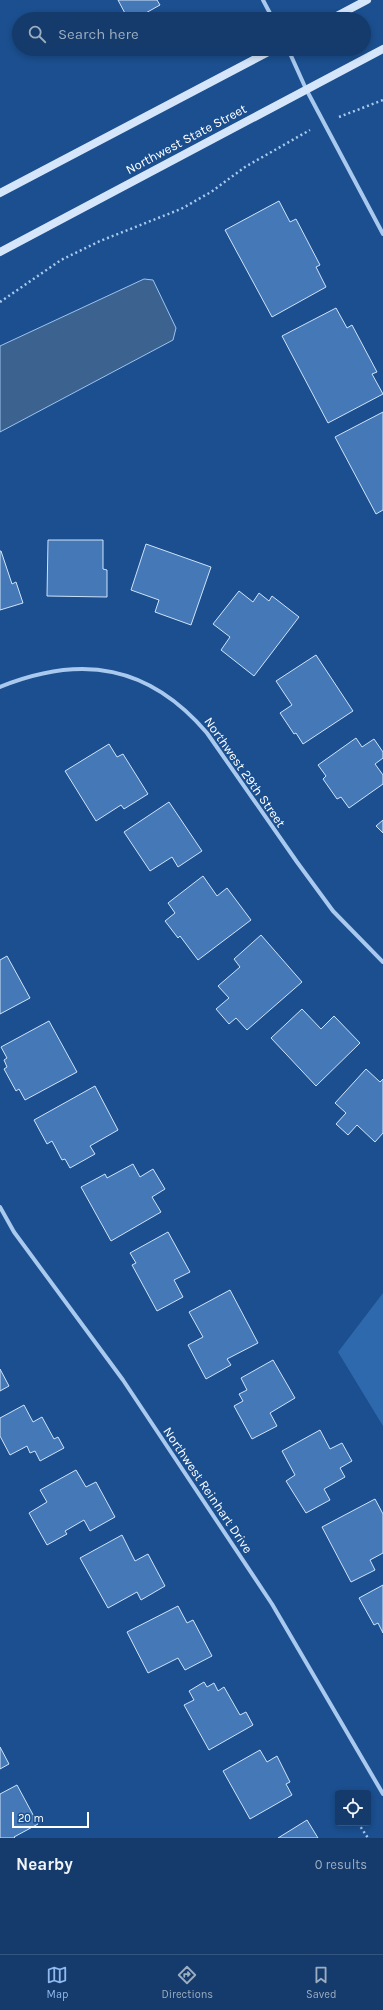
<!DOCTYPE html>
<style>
:root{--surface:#143b6b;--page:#214673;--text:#f1f3f6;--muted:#9dadc1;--line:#33557e;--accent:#90b9f0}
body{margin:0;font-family:Karla,sans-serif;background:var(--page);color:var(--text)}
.controls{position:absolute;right:12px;bottom:12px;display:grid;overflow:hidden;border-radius:4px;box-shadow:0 2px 6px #0003}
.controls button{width:36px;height:36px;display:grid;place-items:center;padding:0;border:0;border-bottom:1px solid var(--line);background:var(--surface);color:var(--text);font:20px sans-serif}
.scale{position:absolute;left:12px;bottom:10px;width:77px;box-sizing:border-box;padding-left:4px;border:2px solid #fff;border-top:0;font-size:11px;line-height:14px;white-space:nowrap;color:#fff;-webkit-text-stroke:3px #1b4f8f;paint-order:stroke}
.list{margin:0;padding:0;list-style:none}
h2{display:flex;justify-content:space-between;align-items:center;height:52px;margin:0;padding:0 16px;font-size:17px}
h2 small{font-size:13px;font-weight:400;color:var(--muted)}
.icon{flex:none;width:22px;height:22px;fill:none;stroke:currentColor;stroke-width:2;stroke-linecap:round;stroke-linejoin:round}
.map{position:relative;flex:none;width:383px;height:1838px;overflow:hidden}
.search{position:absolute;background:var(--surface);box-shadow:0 2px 6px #0003;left:12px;right:12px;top:12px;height:44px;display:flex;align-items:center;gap:10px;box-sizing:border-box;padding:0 14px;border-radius:22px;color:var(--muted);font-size:15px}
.sheet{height:116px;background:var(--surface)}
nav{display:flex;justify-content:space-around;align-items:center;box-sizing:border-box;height:56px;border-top:1px solid var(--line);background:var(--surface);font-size:11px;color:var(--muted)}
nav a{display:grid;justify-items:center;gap:2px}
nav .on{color:var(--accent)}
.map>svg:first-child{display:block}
</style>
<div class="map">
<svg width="383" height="1838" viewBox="0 0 383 1838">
<rect width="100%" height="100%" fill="#1b4f8f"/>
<path fill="#2e69ad" d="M 383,1293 L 383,1426 L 338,1352 Z"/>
<path fill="#3c6290" stroke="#9cc4f0" d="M 144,279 L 153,280 L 176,328 L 173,340 L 0,432 L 0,346 Z"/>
<g fill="#4478b7" stroke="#cfe3fa">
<path d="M 118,0 L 157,0 L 160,5 L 135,19 L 128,19 Z"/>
<path d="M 279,201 L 290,222 L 296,219 L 320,265 L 316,267 L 326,287 L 272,317 L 225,230 Z"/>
<path d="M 336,308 L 347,328 L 352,325 L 377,372 L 372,374 L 383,394 L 328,423 L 282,336 Z"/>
<path d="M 383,412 L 383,510 L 376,514 L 335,437 Z"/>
<path d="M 48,540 L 103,540 L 103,569 L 107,570 L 107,597 L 47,596 Z"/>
<path d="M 146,544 L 211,567 L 191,625 L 155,612 L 159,600 L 131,590 Z"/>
<path d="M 0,551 L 1,551 L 12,584 L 16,582 L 23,603 L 0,610 Z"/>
<path d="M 239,591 L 253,602 L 259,593 L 269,601 L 272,596 L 299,617 L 254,676 L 221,650 L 230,637 L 213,624 Z"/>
<path d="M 316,655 L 353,711 L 303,744 L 296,733 L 294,734 L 280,713 L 292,705 L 276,681 Z"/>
<path d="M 356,738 L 362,747 L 374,739 L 383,752 L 383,758 L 375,764 L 383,775 L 383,784 L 349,808 L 341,797 L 337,799 L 323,779 L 326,776 L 318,765 Z"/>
<path d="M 109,744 L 117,757 L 123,754 L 148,794 L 124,809 L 121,805 L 96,821 L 65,771 Z"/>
<path d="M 169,802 L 202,851 L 178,867 L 172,857 L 150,871 L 124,832 Z"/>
<path d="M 383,820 L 383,833 L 376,826 Z"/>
<path d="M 203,876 L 217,896 L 227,888 L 251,920 L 198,960 L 180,936 L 178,938 L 165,921 L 175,913 L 168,903 Z"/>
<path d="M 261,935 L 302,982 L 247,1030 L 236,1018 L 229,1024 L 216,1009 L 229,998 L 218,986 L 240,967 L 234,959 Z"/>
<path d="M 7,956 L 30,998 L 0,1014 L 0,960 Z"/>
<path d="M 302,1009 L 321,1029 L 334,1016 L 360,1043 L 316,1086 L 271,1038 Z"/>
<path d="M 49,1021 L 77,1072 L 25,1100 L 19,1089 L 16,1091 L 4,1069 L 7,1067 L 4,1060 L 7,1058 L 1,1047 Z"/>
<path d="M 366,1069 L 380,1082 L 383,1079 L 383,1133 L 375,1142 L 357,1125 L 348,1135 L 336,1124 L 346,1113 L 335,1103 Z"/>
<path d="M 95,1086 L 118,1130 L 90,1146 L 95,1154 L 70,1168 L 65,1159 L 62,1160 L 52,1141 L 47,1144 L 34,1120 Z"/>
<path d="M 133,1164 L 140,1177 L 153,1169 L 165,1189 L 152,1197 L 161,1212 L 111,1241 L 81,1187 L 105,1174 L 107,1178 Z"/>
<path d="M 168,1232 L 190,1272 L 174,1280 L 183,1297 L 157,1311 L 132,1265 L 136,1263 L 130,1253 Z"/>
<path d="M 230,1290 L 258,1343 L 227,1359 L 231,1365 L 206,1379 L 188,1345 L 203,1337 L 189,1312 Z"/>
<path d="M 273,1360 L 295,1398 L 270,1413 L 277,1426 L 252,1439 L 234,1406 L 243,1401 L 239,1394 L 247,1390 L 241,1378 Z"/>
<path d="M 0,1369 L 9,1386 L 0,1391 Z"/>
<path d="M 24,1405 L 33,1422 L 42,1417 L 54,1439 L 58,1437 L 64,1448 L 40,1461 L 35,1451 L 30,1453 L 27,1446 L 10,1455 L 0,1436 L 0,1418 Z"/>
<path d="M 320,1430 L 330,1449 L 342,1443 L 352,1461 L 340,1468 L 345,1477 L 324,1489 L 330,1500 L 306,1513 L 286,1481 L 295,1475 L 282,1451 Z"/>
<path d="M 76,1470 L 86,1487 L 96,1482 L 115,1517 L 90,1531 L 84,1520 L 65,1531 L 67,1534 L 47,1545 L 29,1513 L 47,1502 L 40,1490 Z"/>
<path d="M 375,1499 L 383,1514 L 383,1553 L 370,1560 L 375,1570 L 351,1582 L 322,1527 Z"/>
<path d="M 122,1535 L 135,1561 L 148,1554 L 165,1586 L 141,1600 L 137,1592 L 108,1608 L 80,1558 Z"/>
<path d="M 383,1585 L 383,1633 L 378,1623 L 374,1625 L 359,1598 Z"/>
<path d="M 178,1606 L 187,1623 L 193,1620 L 212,1656 L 185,1670 L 178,1658 L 148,1673 L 127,1632 Z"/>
<path d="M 204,1682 L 207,1687 L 214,1683 L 218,1691 L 224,1687 L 240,1715 L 246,1712 L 253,1725 L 209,1750 L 184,1705 L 194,1700 L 189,1691 Z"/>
<path d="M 0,1747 L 9,1764 L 0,1769 Z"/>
<path d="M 260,1750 L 267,1762 L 277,1756 L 290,1782 L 286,1784 L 292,1795 L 250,1819 L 223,1771 Z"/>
<path d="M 17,1785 L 38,1824 L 14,1837 L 15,1838 L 0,1838 L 0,1794 Z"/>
<path d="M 307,1820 L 318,1838 L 278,1838 Z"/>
</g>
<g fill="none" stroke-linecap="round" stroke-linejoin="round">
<g stroke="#a9c9ee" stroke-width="2.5" stroke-dasharray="2 3" stroke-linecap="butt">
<path d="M 339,117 L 383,100"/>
<path d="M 0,302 L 61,260 L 100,241 L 181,209 L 211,192 L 245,167 L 310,130"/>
<path d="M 337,1791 L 339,1793"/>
<path d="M 358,1823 L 368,1838"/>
</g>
<g stroke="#a9c9ee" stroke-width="4">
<path d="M 263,0 L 273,19"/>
<path d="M 288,49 L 306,89 L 383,234"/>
<path d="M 0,687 C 82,654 149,665 207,733 L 297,862 L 333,911 L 383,962"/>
<path d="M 0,1207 L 14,1232 L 123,1380 L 272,1604 L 383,1794"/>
</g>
<g stroke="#d6e6fa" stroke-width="8">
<path d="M 331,19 L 367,0"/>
<path d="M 0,193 L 274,49"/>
<path d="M 0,252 L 383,49"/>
</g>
</g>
<g text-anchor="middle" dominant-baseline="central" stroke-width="3.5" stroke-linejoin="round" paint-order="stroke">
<g font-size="13" fill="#fff" stroke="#1b4f8f">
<text transform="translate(186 139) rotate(-28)">Northwest State Street</text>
<text transform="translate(245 772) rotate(55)">Northwest 29th Street</text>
<text transform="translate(208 1490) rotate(56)">Northwest Reinhart Drive</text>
</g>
</g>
</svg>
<div class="controls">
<button><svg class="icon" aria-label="locate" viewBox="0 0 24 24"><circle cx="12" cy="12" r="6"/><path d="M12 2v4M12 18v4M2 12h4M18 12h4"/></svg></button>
</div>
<div class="scale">20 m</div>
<div class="search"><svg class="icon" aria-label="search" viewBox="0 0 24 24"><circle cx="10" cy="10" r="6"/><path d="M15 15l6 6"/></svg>Search here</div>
</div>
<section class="sheet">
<h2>Nearby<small>0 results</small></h2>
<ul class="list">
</ul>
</section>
<nav>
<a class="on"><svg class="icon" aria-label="map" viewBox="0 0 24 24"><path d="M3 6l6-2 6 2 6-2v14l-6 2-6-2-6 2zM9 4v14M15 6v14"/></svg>Map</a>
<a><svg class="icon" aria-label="directions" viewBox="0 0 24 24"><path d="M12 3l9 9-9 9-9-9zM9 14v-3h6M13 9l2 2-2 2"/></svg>Directions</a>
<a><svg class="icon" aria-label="saved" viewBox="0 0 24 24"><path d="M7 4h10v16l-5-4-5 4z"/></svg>Saved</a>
</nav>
